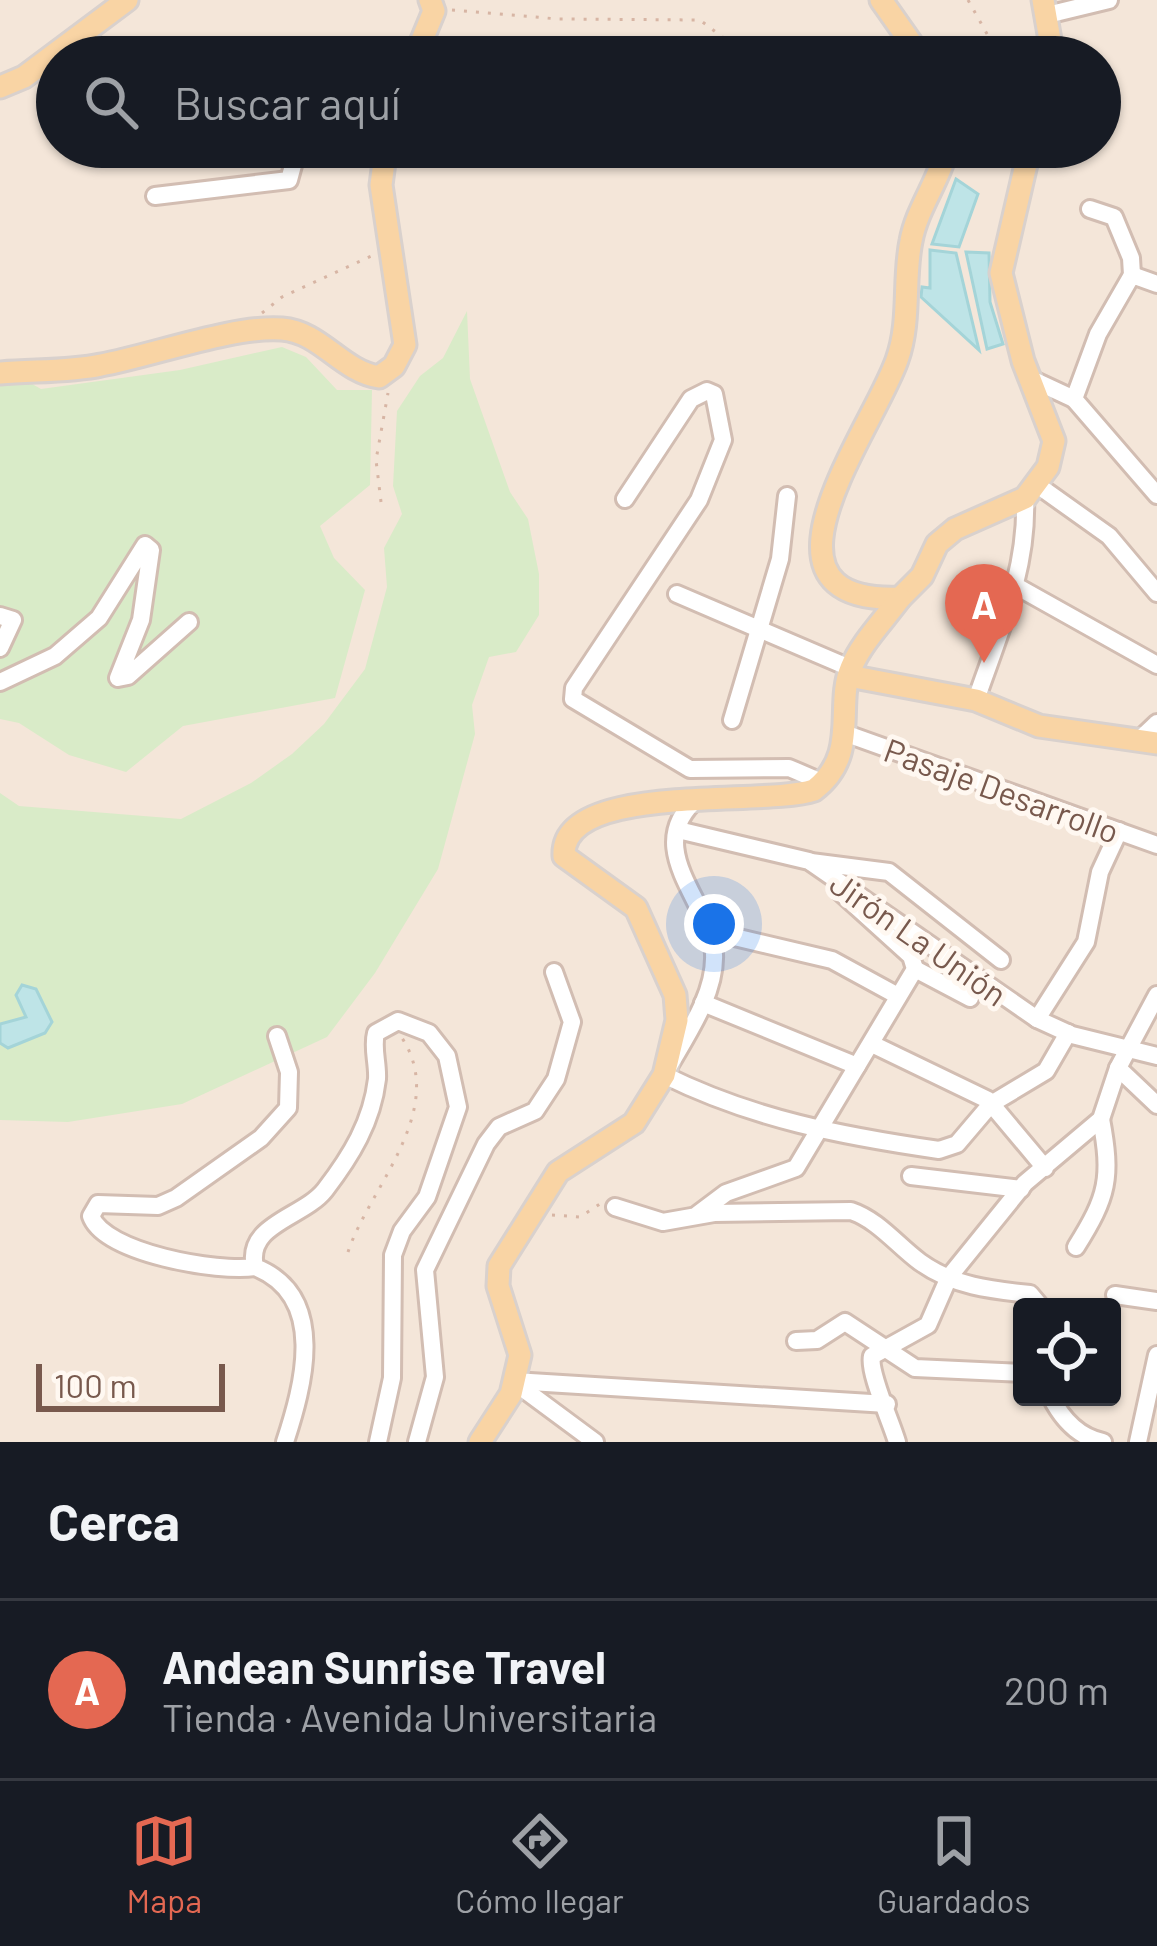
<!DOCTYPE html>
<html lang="es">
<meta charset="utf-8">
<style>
:root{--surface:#171b24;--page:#242831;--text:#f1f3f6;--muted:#9ea1a6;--line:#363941;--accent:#e46852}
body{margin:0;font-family:Barlow,sans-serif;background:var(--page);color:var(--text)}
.controls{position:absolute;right:36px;bottom:36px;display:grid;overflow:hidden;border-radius:12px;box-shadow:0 3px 9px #0004}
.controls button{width:108px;height:108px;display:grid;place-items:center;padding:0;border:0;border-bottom:3px solid var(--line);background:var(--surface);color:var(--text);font:60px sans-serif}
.scale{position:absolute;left:36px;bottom:30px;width:189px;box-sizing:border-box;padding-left:12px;border:6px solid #78594d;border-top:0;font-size:33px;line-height:42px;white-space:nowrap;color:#78594d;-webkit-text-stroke:9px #fff8f1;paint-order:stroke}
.you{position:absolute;left:714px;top:924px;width:42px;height:42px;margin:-30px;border:9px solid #fff;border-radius:50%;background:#1a73e8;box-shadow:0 0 0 18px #1a73e833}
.badge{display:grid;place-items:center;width:78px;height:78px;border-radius:50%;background:var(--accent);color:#fff;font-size:39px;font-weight:700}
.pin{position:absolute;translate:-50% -99px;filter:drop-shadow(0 3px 6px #0008)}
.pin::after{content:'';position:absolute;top:63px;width:42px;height:36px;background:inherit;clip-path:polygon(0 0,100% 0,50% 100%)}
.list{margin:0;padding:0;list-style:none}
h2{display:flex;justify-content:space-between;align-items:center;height:156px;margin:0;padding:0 48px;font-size:51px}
h2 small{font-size:39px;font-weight:400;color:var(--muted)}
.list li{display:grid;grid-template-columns:78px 1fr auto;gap:36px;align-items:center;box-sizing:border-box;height:180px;padding:0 48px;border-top:3px solid var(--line)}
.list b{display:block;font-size:45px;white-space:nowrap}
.list p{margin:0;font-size:39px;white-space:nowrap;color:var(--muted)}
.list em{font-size:39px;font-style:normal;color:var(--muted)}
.icon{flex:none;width:66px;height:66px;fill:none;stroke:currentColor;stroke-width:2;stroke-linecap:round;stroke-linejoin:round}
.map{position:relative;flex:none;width:1157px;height:1442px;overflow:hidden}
.search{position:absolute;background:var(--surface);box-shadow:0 3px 9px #0004;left:36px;right:36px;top:36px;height:132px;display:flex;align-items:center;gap:30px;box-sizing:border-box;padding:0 42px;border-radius:66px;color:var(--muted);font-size:45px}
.sheet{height:336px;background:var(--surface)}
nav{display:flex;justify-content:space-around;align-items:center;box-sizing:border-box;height:168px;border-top:3px solid var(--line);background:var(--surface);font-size:33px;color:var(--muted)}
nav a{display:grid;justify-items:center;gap:6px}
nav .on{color:var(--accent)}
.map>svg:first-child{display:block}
</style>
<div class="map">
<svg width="1157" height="1442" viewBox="0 0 1157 1442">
<rect width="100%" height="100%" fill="#fcf4ea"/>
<path fill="#f4e6d9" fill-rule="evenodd" d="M 0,0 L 1157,0 L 1157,1442 L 0,1442 ZM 57,57 L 1100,57 L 1100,147 L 57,147 ZM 1022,1307 L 1112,1307 L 1112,1397 L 1022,1397 Z"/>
<g fill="#d9ebc8">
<path d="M 467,311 L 470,379 L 510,492 L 528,519 L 539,574 L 539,615 L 516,652 L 489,657 L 472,705 L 475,734 L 438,869 L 375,973 L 327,1037 L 182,1104 L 68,1122 L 0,1120 L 0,793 L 19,806 L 181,819 L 251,783 L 292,754 L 324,724 L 365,669 L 387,587 L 384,548 L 402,514 L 393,486 L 397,411 L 420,376 L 443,358 Z"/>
<path d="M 282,347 L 306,357 L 337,390 L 372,390 L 370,485 L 320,526 L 334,558 L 365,590 L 335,698 L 183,726 L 126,772 L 69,755 L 19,723 L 0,719 L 0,383 L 25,380 L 41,389 L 180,370 Z"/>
</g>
<g fill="#bee4e7" stroke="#a4d4d8" stroke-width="3">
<path d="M 956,179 L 978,194 L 959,247 L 932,244 Z"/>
<path d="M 930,250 L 956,253 L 979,350 L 921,297 L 922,287 L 930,288 Z"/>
<path d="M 966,252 L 989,253 L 990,302 L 1003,344 L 987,349 Z"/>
<path d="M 22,985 L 36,989 L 52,1022 L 45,1033 L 8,1048 L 0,1043 L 0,1024 L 26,1017 L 16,995 Z"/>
</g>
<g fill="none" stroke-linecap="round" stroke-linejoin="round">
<g stroke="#d2bdb2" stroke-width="22">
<g id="minor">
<path d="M 1047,15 L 1109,0"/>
<path d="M 155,196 L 289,180 L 298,147"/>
<path d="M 1090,209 L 1114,217 L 1131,258 L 1132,275"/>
<path d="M 1157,284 L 1132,275 L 1098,334 L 1074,399 L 1157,495"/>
<path d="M 1029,378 L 1074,399"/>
<path d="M 1036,484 L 1109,536 L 1157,593"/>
<path d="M 625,499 L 691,399 L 707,391 L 714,394 L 723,440 L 699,500 L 574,688 L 573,699 L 690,769 L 789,768 L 824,783"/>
<path d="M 1016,586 L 1157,665"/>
<path d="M 677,594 L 850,668"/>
<path d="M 0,616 L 13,620 L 0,648"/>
<path d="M 0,682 L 55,656 L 99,618 L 145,545 L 151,550 L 141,620 L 118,678 L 128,676 L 189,622"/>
<path d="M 976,700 C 999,633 1028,570 1025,498"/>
<path d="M 732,720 L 780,559 L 787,496"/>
<path d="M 847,734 L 1157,845"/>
<path d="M 1138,741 L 1157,723"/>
<path d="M 698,798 C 639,848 712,903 714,954 C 716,996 683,1040 664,1075 C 753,1119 842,1136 939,1150 L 957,1144 L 991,1104 L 1046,1071 L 1068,1033"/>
<path d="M 678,830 L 809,861 L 1037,1019 L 1072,1035 L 1157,1056"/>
<path d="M 811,862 L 889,872 L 1001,960"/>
<path d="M 709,931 L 832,960 L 898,996"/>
<path d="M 915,969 L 970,998"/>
<path d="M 703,1003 L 857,1066"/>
<path d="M 1037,1019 L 1086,942 L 1100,872 L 1119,831"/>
<path d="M 874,1045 L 988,1100 L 1045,1168"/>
<path d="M 1118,1068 L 1157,1105"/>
<path d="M 911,1176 L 1021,1189"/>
<path d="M 615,1207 L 663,1222 L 714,1213 L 851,1211 C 878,1220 897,1245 920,1262 C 953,1286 991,1290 1030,1294 L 1041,1307"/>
<path d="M 698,1214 L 726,1193 L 796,1168 L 915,969 L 911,956 L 837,889"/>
<path d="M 1076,1247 C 1108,1196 1112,1178 1101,1119"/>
<path d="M 255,1267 C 219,1273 104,1253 91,1216 L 98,1204 L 158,1206 L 176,1198 L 261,1138 L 288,1108 L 289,1072 L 277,1036"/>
<path d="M 1115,1295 L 1157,1301"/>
<path d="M 796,1341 L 817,1340 L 845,1322 L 915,1368 L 1022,1373"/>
<path d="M 514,1381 L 887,1404"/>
<path d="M 514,1382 L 595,1442"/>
<path d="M 1051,1397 C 1062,1419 1079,1437 1103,1442"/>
<path d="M 285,1442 C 303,1387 329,1296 255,1267 C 245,1224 303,1218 325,1190 C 351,1156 372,1122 377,1079 C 378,1063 372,1048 376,1033 L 398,1021 L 429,1033 L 447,1056 L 458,1107 L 427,1197 L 402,1231 L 393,1255 L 392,1378 L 378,1442"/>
<path d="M 417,1442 L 435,1377 L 425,1270 L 486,1144 L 499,1127 L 535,1111 L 556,1079 L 572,1022 L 554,972"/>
<path d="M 897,1442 C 891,1421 868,1372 872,1356 L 928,1325 L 949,1277 L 1025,1183 L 1101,1119 L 1118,1068 L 1157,995"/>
<path d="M 1138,1442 L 1157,1355"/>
</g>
</g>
<g stroke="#d9d1cd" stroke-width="27">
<g id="major">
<path d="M 881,0 L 921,57"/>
<path d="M 1043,0 L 1053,57"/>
<path d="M 415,57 L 434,11 L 430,0"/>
<path d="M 0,87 L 24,77 L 127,0"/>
<path d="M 947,147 C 940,180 917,208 911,241 C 903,280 911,321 897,360 C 873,429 738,604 900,598 L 922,576 L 937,544 L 955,529 L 1025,498 L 1048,467 L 1054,441 L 1023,361 L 1001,273 L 1030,147"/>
<path d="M 0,373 C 33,370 69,372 101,365 C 151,356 235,325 282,329 C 321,332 341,371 379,377 L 394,366 L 405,345 L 381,185 L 386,147"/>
<path d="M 849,676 L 976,700 L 1039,726 L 1157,743"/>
<path d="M 480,1442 L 511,1394 L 520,1355 L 498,1286 L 499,1266 L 558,1172 L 634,1123 L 664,1075 L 677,1020 L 675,995 L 636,908 L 564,856 C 560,781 766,807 814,790 C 860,755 835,706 851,668 C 861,643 885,619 900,598"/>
</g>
</g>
<g stroke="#d7b5a4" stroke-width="3" stroke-dasharray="3 9" stroke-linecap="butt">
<path d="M 968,0 L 991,41 L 980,57"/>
<path d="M 452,10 L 558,19 L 700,20 L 725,39 L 800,57"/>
<path d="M 972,57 L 975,57"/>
<path d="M 262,313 L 282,297 L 376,254"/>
<path d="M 381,502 L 376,460 L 388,393"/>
<path d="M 552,1215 L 580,1217 L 603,1202"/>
<path d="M 348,1252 C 369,1188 449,1110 402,1038"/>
</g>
<use href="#minor" stroke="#fff" stroke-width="16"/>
<use href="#major" stroke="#f9d4a4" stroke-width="21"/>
</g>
<g text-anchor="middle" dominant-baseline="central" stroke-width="10" stroke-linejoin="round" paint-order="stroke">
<g font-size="33" fill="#78594d" stroke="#fff8f1">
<text transform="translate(1002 790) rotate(20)">Pasaje Desarrollo</text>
<text transform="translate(919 938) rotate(35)">Jirón La Unión</text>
</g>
</g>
</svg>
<div class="controls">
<button><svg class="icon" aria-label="locate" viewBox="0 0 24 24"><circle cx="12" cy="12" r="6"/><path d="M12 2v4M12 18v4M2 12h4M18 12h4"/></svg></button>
</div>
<div class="scale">100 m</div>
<div class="you"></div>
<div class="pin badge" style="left:984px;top:663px">A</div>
<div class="search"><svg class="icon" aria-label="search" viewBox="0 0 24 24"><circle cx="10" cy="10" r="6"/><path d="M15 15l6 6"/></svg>Buscar aquí</div>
</div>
<section class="sheet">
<h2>Cerca<small></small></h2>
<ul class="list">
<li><span class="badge">A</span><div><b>Andean Sunrise Travel</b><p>Tienda · Avenida Universitaria</p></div><em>200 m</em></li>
</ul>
</section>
<nav>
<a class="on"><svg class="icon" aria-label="map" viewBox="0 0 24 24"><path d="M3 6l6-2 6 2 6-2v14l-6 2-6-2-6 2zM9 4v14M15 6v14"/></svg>Mapa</a>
<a><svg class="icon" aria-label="directions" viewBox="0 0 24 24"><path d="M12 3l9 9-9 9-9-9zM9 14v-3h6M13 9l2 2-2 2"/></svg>Cómo llegar</a>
<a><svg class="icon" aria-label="saved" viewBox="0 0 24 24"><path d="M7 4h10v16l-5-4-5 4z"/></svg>Guardados</a>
</nav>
